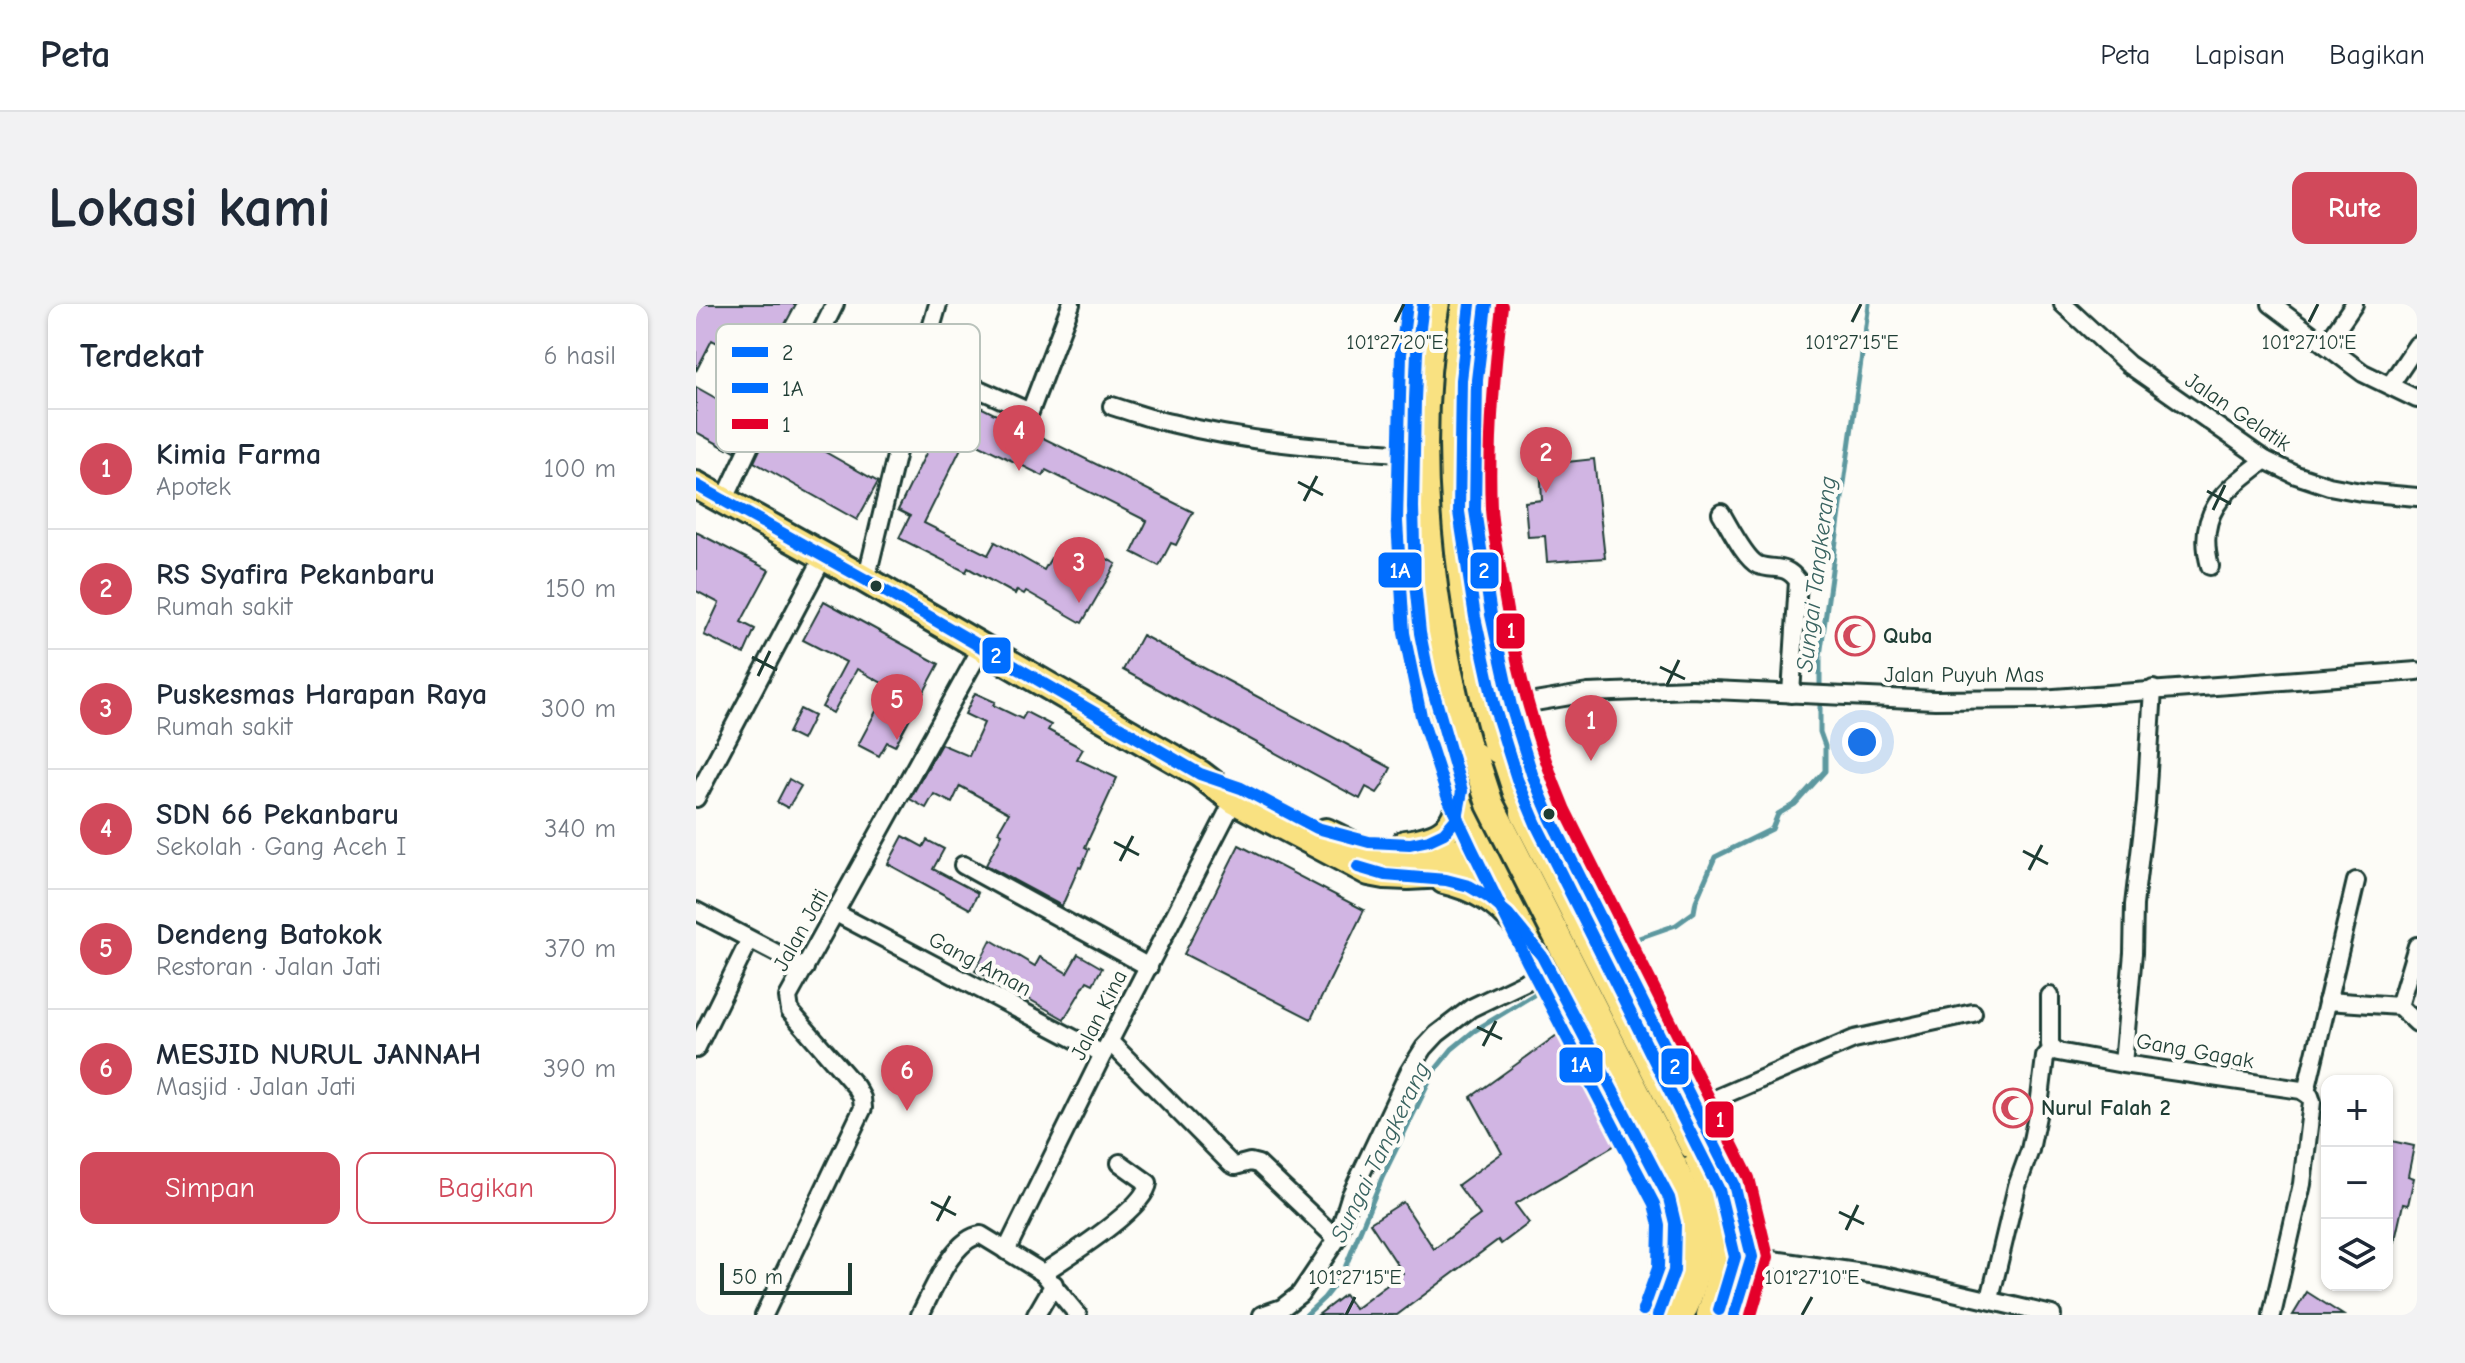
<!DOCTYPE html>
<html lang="id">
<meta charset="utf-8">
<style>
:root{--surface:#fff;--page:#f2f2f3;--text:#1f2937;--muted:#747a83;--line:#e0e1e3;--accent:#d1495b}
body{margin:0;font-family:"Comic Neue",sans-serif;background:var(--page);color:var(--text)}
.controls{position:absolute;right:24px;bottom:24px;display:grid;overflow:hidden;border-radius:16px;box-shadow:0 2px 6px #0004}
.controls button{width:72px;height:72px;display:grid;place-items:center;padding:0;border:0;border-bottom:2px solid var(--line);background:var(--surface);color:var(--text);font:40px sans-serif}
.scale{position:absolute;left:24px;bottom:20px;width:132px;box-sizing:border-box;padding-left:8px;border:4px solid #1f3d34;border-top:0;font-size:22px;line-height:28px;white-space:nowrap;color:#1f3d34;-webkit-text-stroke:6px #fdfcf7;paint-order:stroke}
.you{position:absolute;left:1166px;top:438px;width:28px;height:28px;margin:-20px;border:6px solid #fff;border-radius:50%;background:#1a73e8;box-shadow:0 0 0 12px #1a73e833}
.badge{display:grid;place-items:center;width:52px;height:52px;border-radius:50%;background:var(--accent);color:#fff;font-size:26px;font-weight:700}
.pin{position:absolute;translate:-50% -66px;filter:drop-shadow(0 2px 4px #0008)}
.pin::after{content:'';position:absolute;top:42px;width:28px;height:24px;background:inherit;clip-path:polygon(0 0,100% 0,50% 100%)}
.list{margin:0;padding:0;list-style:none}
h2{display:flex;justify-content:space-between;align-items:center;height:104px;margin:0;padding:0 32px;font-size:34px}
h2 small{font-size:26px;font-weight:400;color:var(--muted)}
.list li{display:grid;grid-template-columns:52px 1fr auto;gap:24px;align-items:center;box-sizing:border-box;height:120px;padding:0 32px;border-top:2px solid var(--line)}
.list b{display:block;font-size:30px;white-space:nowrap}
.list p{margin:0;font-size:26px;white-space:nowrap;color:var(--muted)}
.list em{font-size:26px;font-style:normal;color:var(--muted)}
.actions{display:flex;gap:16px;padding:24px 32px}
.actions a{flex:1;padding:18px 0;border:2px solid var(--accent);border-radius:16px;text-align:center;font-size:28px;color:var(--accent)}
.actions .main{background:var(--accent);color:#fff}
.icon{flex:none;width:44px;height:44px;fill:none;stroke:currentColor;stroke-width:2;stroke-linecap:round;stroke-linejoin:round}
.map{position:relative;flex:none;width:1721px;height:1011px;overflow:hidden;border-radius:16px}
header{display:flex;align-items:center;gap:48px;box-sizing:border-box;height:112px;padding:0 40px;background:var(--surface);border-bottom:2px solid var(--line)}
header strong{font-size:38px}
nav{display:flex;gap:44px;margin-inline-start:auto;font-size:28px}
.intro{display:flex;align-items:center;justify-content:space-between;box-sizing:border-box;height:192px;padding:0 48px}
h1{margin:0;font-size:56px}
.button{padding:20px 36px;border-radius:16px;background:var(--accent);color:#fff;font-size:28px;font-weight:700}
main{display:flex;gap:48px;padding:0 48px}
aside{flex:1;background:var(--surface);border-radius:16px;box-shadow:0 2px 6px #0004}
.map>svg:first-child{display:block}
</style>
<header>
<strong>Peta</strong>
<nav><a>Peta</a><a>Lapisan</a><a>Bagikan</a></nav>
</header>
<div class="intro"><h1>Lokasi kami</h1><a class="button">Rute</a></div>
<main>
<aside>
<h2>Terdekat<small>6 hasil</small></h2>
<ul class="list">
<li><span class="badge">1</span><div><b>Kimia Farma</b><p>Apotek</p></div><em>100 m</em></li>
<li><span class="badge">2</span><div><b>RS Syafira Pekanbaru</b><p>Rumah sakit</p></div><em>150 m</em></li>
<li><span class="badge">3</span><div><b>Puskesmas Harapan Raya</b><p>Rumah sakit</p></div><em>300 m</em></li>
<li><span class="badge">4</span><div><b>SDN 66 Pekanbaru</b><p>Sekolah · Gang Aceh I</p></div><em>340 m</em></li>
<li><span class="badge">5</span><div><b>Dendeng Batokok</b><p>Restoran · Jalan Jati</p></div><em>370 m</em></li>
<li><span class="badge">6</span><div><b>MESJID NURUL JANNAH</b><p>Masjid · Jalan Jati</p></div><em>390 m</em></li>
</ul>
<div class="actions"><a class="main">Simpan</a><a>Bagikan</a></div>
</aside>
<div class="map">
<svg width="1721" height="1011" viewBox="0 0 1721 1011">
<rect width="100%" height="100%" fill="#fdfcf7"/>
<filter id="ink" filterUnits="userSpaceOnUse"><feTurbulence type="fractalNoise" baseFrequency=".0125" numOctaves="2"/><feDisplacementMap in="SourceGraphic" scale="16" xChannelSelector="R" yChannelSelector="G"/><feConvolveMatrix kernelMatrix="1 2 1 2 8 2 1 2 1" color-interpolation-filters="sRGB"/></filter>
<g filter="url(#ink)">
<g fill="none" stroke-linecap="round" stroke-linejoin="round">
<g stroke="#5d989f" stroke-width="5">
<path d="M 937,636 L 980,621 L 998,608 L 1000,597 L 1019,553 L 1076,525 L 1082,510 L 1099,500 L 1129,467 L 1129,442 L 1124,428 L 1124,352 L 1173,0"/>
<path d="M 610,1011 L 628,994 L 646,971 L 686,874 L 739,766 L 756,745 L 778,727 L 844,687"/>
</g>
</g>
<g fill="#d1b5e3" stroke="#1f3d34" stroke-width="2">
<path d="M 0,0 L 100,0 L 87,24 L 92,27 L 72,65 L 16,36 L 0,67 Z"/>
<path d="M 0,83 L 55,114 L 39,147 L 32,143 L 31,145 L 0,128 Z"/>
<path d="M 256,89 L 497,208 L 480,241 L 475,239 L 463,262 L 436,248 L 451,217 L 350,166 L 347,172 L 270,134 L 228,219 L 292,251 L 299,238 L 348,266 L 355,254 L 389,273 L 402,250 L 420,260 L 386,319 L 330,287 L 328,290 L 321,286 L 319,290 L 272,264 L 270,268 L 203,234 L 214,212 L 202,206 L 244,121 L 240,119 Z"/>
<path d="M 85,123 L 182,178 L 161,216 L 58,158 L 73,126 Z"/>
<path d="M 898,155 L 909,254 L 851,258 L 849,232 L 832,233 L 829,198 L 846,196 L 844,161 Z"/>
<path d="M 0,228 L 73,266 L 45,318 L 59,325 L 48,350 L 8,331 L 23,299 L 0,287 Z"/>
<path d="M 128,297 L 243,360 L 199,442 L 191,438 L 183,452 L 162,441 L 193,383 L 161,365 L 137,409 L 126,403 L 150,358 L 107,336 Z"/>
<path d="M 446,331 L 695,464 L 686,482 L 681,489 L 670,483 L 664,495 L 427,366 Z"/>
<path d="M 279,389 L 299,398 L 297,401 L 326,415 L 330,408 L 355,421 L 352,426 L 387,445 L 381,455 L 421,474 L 389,543 L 393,545 L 385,564 L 383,563 L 366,602 L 290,561 L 306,530 L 302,528 L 313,509 L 264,482 L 256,499 L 238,490 L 230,504 L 214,495 L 245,440 L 273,452 L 288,419 L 269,410 Z"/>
<path d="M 104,405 L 118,412 L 106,436 L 92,429 Z"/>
<path d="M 93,475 L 105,482 L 92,504 L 81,498 Z"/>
<path d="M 207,532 L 227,543 L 231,536 L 248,545 L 237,565 L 282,589 L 274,605 L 192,560 Z"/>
<path d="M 543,541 L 668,606 L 615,715 L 488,650 Z"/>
<path d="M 295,636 L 339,662 L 344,653 L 371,669 L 382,650 L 406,664 L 397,680 L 391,677 L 368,715 L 301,677 L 279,667 Z"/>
<path d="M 868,726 L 926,837 L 819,900 L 833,919 L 805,940 L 802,936 L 701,1011 L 622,1011 L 648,991 L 659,1005 L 707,969 L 674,919 L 707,898 L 738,945 L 784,911 L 762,881 L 806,849 L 775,793 Z"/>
<path d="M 1691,836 L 1718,842 L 1712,872 L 1718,874 L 1712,901 L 1707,900 L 1697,945 L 1691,944 Z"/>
<path d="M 1611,988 L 1647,1011 L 1597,1011 Z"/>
</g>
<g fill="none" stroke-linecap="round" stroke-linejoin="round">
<g stroke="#1f3d34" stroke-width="22">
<g id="minor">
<path d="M 1367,0 L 1432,60 L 1569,156 L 1600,171 L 1633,182 L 1665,188 L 1721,193"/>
<path d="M 1575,0 L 1667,69 L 1721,95"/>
<path d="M 1630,41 L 1658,0"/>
<path d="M 225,62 L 256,73 L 334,108 L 375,0"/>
<path d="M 1694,81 L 1721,41"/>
<path d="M 416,102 C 436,108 455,115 475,119 C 555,139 637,145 718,150"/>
<path d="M 28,197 L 64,120 L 68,115 L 80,113 L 84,110 L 139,0"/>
<path d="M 1025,209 C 1033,222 1049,255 1062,261 C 1079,267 1089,259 1102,277 L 1095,390"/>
<path d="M 1514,262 C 1499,207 1530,186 1569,156"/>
<path d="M 170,276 L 209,115 L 242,0"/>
<path d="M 1457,385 L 1450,499 L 1438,601 L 1437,649 L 1427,760 L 1605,786 L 1614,792 L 1616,798 L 1606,880 L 1576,1011"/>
<path d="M 815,402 L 892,389 L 995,385 L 1239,396 L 1345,395 L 1721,367"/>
<path d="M 0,494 L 128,252"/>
<path d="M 267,561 L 453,663"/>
<path d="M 0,607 L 109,664"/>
<path d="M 140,609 L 407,750"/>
<path d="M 1721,642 L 1703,702 L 1721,719"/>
<path d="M 1354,692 L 1354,741 L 1362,748 L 1427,760"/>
<path d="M 1631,697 L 1703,702"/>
<path d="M 414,738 L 535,860 L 539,862 L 554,858 L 562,860 L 641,935"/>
<path d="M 0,745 L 53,637"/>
<path d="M 1610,788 L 1660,577"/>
<path d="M 1000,803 L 1158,735 L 1277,709"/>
<path d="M 310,947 L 407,750 L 538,496"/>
<path d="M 1056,953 L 1188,972 L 1356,1011"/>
<path d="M 347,969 C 371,953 449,905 452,879 L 424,859"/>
<path d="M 1294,995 L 1321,882 L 1334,846 L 1343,802 L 1349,753 L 1356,745"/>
<path d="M 68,1011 L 167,804 L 166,794 L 160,783 L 94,707 L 92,693 L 286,343"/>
<path d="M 224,1011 C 236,988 257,934 285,931 L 347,969 L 382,1011"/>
<path d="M 340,1011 L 358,980"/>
<path d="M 566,1011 L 586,1004 L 604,990 L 641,935 L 654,893 L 713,768 L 728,744 L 741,730 L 775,704 L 854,666"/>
</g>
</g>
<g stroke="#1f3d34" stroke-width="32">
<g id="primary">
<path d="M 727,0 L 721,50 L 717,217 L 724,328 L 733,374 L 741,408 L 766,487 L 790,538 L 846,652 L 914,778 L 973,894 L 979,919 L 978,967 L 962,1011"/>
<path d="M 748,0 C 740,52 737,105 737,158 C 736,257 743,357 778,451"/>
<path d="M 790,0 L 781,76 L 779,206 L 795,311 L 815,402 L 836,470 L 854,513 L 1038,880 L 1056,953 L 1038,1011"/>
<path d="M 0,181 L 170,276 L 504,470 L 538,496 L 673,568 L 689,571 L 712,572 L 804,567 L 819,561"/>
<path d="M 802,446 L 828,509"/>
<path d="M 630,528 C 650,538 672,550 694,554 C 729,560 771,546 803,533"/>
<path d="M 709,540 C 746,535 761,526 766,487"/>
<path d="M 748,576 C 780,583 803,598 824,624"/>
<path d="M 997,842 C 1023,899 1035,950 1014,1011"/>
<path d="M 980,868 C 1002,914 1008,965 985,1011"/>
</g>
</g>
<use href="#minor" stroke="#fdfcf7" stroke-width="16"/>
<use href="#primary" stroke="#f9e181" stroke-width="26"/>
<g stroke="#1f3d34" stroke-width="32" stroke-linecap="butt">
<g id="primary-bridge">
<path d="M 769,0 C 743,146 762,305 802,446"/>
<path d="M 778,451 L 794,500 L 977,861"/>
<path d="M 828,509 L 997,842"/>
</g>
</g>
<use href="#primary-bridge" stroke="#f9e181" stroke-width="26"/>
<g stroke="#fdfcf7" stroke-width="18">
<g id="bus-1">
<path d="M 790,0 L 781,76 L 779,206 L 795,311 L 815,402 L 836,470 L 854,513 L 1038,880 L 1056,953 L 1038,1011"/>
<path d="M 0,181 L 170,276 L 504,470 L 545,484 L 621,524 L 673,538 L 714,540 L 733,536 L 748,529 L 761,514 L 766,487 L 732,369 L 724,329 L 719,279 L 717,203 L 719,96 L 721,48 L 727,0"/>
<path d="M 662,563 L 689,571 L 750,576 L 773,582 L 792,593 L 812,610 L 846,652 L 973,894 L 979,919 L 978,967 L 962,1011"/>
</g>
</g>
<g stroke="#fdfcf7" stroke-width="18">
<g id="bus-2">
<path d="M 711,0 L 705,50 L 701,218 L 708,329 L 725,412 L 751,492 L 776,545 L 832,659 L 958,900 L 963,921 L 962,964 L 947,1006"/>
<path d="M 774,0 L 765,76 L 763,208 L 779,313 L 799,405 L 821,475 L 840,520 L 1023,886 L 1039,953 L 1023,1006"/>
</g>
</g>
<g stroke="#fdfcf7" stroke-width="18">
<path id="bus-3" d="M 806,2 C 798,68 792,136 795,204 C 796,226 802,248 805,270 C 817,351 837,431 869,506 L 1053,874 L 1072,953 L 1055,1011"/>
</g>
<use href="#bus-1" stroke="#006eff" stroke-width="12"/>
<use href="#bus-2" stroke="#006eff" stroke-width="12"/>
<use href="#bus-3" stroke="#e4002b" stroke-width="12"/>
</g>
</g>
<path fill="none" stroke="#1f3d34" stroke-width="3" d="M 699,18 L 708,0M 1156,18 L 1165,0M 1613,18 L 1622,0M 602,178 L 627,191M 1511,187 L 1535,200M 608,197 L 621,172M 1517,206 L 1529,181M 56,353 L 81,366M 964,363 L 989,375M 62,372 L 74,347M 971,381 L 983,356M 418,538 L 443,551M 1327,547 L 1352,560M 424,557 L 437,532M 1333,566 L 1346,541M 781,723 L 806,735M 787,742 L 800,717M 235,898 L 260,911M 1143,908 L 1168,920M 241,917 L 254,892M 1150,926 L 1162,901M 650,1011 L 659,993M 1106,1011 L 1116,993"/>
<defs>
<g id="mosque-ring" transform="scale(2)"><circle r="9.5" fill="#fdfcf7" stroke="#d1495b" stroke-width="1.5"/><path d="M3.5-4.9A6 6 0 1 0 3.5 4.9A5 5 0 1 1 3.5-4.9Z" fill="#d1495b"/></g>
</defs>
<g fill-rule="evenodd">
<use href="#mosque-ring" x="1159" y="332"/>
<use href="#mosque-ring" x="1317" y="804"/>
</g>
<g fill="#1f3d34" stroke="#fdfcf7" stroke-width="3">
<circle cx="180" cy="282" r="7"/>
<circle cx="853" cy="510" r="7"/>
</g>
<g text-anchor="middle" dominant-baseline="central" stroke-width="8" stroke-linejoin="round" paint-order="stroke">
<g font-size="22" fill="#1f3d34" stroke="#fdfcf7">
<text transform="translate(1542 108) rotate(34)">Jalan Gelatik</text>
<text x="1268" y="371">Jalan Puyuh Mas</text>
<text transform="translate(105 626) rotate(-61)">Jalan Jati</text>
<text transform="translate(284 660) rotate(28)">Gang Aman</text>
<text transform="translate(403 711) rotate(-63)">Jalan Kina</text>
<text transform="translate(1499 747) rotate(10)">Gang Gagak</text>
</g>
<g font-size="22" font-weight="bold" fill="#1f3d34" stroke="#fdfcf7" text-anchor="start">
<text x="1187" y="332">Quba</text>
<text x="1345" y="804">Nurul Falah 2</text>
</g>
<g font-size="24" font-style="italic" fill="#396360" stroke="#fdfcf7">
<text transform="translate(1120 270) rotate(-83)">Sungai Tangkerang</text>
<text transform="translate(684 848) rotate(-64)">Sungai Tangkerang</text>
</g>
</g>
<rect x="20" y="20" width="264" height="128" rx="12" fill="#fdfcf7" stroke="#bac3bc" stroke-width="2"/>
<rect x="36" y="43" width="36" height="10" fill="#006eff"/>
<rect x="36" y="79" width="36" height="10" fill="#006eff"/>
<rect x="36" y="115" width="36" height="10" fill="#e4002b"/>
<g font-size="22" fill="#1f3d34">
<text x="86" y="56">2</text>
<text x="86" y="92">1A</text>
<text x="86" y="128">1</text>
</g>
<g font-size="20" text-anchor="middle" fill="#1f3d34" stroke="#fdfcf7" stroke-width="8" stroke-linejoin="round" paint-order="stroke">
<text x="699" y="45">101°27'20"E</text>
<text x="1156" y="45">101°27'15"E</text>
<text x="1613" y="45">101°27'10"E</text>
<text x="659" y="980">101°27'15"E</text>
<text x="1116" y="980">101°27'10"E</text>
</g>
<g stroke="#fdfcf7" stroke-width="3">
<rect x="681" y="247" width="46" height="38" rx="8" fill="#006eff"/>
<rect x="773" y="247" width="31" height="39" rx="8" fill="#006eff"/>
<rect x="799" y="308" width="31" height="38" rx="8" fill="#e4002b"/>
<rect x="285" y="332" width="31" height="39" rx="8" fill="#006eff"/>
<rect x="862" y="742" width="46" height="38" rx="8" fill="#006eff"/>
<rect x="964" y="743" width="30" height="39" rx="8" fill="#006eff"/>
<rect x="1008" y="796" width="31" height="39" rx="8" fill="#e4002b"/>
</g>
<g font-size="22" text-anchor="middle" font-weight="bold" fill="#fff">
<text x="704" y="274">1A</text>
<text x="788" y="274">2</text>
<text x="815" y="334">1</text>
<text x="300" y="359">2</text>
<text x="885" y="768">1A</text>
<text x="979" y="770">2</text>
<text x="1024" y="823">1</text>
</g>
</svg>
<div class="controls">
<button>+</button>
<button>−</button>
<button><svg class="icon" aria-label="layers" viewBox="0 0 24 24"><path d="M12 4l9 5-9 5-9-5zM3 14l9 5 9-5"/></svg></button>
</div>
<div class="scale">50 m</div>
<div class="you"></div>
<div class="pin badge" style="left:895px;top:457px">1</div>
<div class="pin badge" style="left:850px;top:189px">2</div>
<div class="pin badge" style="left:383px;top:299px">3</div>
<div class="pin badge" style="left:323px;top:167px">4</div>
<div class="pin badge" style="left:201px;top:436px">5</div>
<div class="pin badge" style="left:211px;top:807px">6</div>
</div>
</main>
